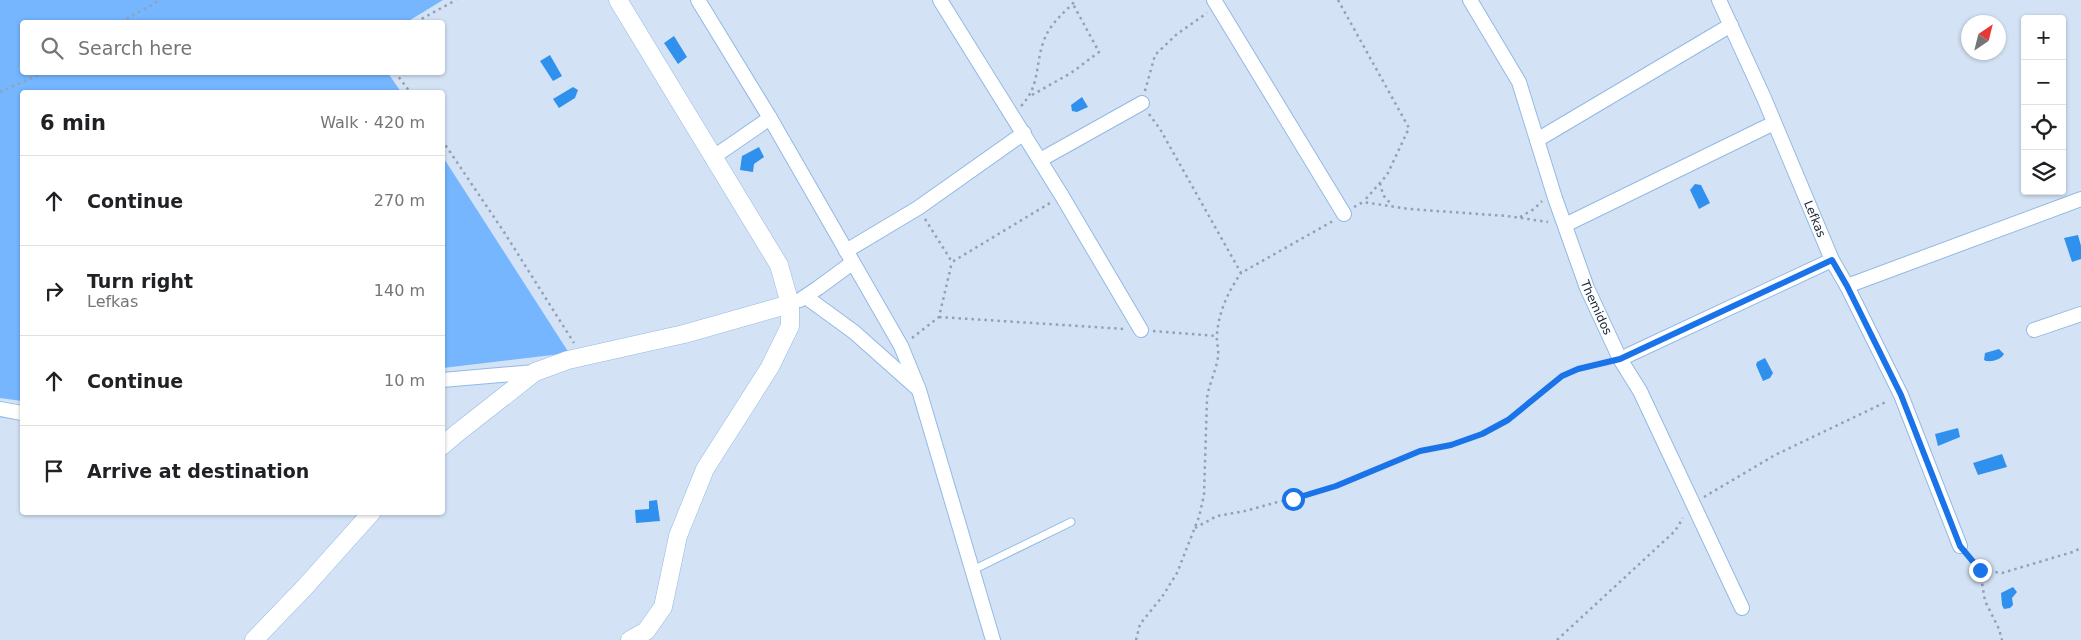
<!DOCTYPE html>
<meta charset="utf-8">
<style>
:root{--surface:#fff;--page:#f6f6f6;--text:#202124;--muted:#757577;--line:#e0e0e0}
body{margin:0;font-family:"DejaVu Sans",sans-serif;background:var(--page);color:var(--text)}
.controls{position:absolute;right:15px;top:15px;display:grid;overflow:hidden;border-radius:5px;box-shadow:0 1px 4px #0004}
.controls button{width:45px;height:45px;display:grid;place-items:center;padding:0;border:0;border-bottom:1px solid var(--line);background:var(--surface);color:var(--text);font:25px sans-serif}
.compass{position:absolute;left:1961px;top:15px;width:45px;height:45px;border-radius:50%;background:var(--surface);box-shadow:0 1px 4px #0004;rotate:35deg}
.stop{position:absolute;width:15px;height:15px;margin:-11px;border:4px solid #1a73e8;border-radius:50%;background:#fff}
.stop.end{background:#1a73e8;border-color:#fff;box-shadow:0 1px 5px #0008}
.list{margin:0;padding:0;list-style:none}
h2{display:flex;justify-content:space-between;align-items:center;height:65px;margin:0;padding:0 20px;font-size:21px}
h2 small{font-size:16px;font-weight:400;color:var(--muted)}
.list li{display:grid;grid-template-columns:32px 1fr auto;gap:15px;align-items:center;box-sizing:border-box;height:90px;padding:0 20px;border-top:1px solid var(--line)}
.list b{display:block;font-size:19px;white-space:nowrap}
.list p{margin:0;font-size:16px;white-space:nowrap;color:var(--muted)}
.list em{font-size:16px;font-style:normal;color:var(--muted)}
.icon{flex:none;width:28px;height:28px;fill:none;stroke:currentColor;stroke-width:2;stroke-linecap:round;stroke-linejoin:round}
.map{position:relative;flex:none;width:2081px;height:640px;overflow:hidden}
.search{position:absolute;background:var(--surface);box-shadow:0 1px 4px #0004;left:20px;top:20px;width:425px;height:55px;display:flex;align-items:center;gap:12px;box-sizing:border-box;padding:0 18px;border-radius:5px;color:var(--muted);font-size:19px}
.panel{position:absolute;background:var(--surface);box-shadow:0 1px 4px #0004;left:20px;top:90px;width:425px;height:425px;border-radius:5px}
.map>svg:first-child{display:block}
</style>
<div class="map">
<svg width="2081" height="640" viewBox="0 0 2081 640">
<rect width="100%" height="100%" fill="#d3e3f5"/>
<g fill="#75b6fe">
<path d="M 0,0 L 443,0 L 407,22 L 22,22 L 22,72 L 388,73 L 401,92 L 22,92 L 22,401 L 0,398 Z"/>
<path d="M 443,157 L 569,353 L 443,368 Z"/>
</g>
<g fill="#3090ed">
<path d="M 674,36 L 687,57 L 678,64 L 664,43 Z"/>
<path d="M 550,55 L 562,76 L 553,81 L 540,61 Z"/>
<path d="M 573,87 L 578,90 L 575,98 L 559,108 L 553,99 Z"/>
<path d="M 1082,97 L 1088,107 L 1077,112 L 1072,111 L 1071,105 Z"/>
<path d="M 759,147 L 764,157 L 754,164 L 753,172 L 740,170 L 742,156 Z"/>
<path d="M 1695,184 L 1701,185 L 1710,203 L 1699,209 L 1690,190 Z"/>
<path d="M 2078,235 L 2081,246 L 2081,259 L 2072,262 L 2064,238 Z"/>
<path d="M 1999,349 L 2004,354 C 2001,360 1989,363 1984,360 L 1985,353 Z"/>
<path d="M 1765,358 L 1773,373 L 1770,378 L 1763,381 L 1756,365 L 1757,362 Z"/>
<path d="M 1958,428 L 1960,437 L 1938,446 L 1935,434 Z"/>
<path d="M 2002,454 L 2007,467 L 1978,475 L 1973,463 Z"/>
<path d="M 657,500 L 660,521 L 636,523 L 635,510 L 649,509 L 649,501 Z"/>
<path d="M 2013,587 L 2017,592 L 2012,598 L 2013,605 L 2010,608 L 2004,609 L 2002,605 L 2001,593 Z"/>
</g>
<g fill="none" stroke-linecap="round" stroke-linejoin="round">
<g stroke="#92b9e5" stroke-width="9">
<path id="service" d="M 973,570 L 1071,522"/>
</g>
<g stroke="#92b9e5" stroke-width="16">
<g id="minor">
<path d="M 698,0 L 770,118 L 901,346 L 919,390 L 993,640"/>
<path d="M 940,0 L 1062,196 L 1141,330"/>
<path d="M 1214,0 L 1344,214"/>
<path id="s1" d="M 1470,0 L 1519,82 L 1555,198 L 1587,288 L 1620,359 L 1640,391 L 1742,608"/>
<path id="s2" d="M 1719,0 L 1764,98 L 1832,260 L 1847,286 L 1901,395 L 1960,546"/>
<path d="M 1537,140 L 1731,25"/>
<path d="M 712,158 L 770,118"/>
<path d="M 1040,160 L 1142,103"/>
<path d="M 1565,225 L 1774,123"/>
<path d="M 846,251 L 918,208 L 1024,133"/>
<path d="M 1847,286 L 2081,199"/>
<path d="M 806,297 L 854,332 L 917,388"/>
<path d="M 800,300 L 818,288 L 852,263"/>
<path d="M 2034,330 L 2081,314"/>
<path d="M 1620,359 L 1832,260"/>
<path d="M 442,380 L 535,372"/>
<path d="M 0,409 L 22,413"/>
</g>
</g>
<g stroke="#92b9e5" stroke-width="19">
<g id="tertiary">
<path d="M 442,446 L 456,434 L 535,372 L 568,360 L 684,334 L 790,304 L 779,265 L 618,0"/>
<path d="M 254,640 L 304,588 L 372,512"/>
<path d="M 630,640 L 646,631 L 663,607 L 678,536 L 705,469 L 770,367 L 790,326 L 790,304"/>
</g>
</g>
<g stroke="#92a1b3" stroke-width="2.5" stroke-dasharray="2.5 4" stroke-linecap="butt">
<path d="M 1338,0 L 1409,128 L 1387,175 L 1364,201"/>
<path d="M 121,22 L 160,0"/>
<path d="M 416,22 L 456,0"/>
<path d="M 395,72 L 410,92"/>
<path d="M 1145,91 L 1155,55 L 1177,34 L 1207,13"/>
<path d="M 0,92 L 45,72"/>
<path d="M 1032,95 L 1071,73 L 1099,52 L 1073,4"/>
<path d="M 1021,106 C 1040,86 1035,67 1043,43 C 1049,24 1063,14 1076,0"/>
<path d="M 1149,114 L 1160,129 L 1241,273 L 1333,221"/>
<path d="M 442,140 L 504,232 L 574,343"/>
<path d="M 1380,183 L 1383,195 L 1392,205"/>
<path d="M 1354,207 L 1363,202 L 1409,209 L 1507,216 L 1548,222"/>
<path d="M 1520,217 L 1534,209 L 1542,201"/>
<path d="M 925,219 L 952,262 L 1050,203"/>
<path d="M 939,317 L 1125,329"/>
<path d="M 1153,331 L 1216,336"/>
<path d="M 912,338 L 939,317 L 952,262"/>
<path d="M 1704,497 L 1775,455 L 1888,401"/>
<path d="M 1195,528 L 1217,516 L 1245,511 L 1336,486 L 1420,451 L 1451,445 L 1482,434 L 1508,420 L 1562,376 L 1578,369 L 1605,362"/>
<path d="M 1969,557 L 1980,570 L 2002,573 L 2076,551 L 2081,547"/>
<path d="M 1980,571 L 1985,601 L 1999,629 L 2002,640"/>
<path d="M 1136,640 L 1140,624 L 1162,597 L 1177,573 L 1199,517 L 1204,495 L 1207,398 C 1209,384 1216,371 1218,357 C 1219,349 1216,341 1217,334 C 1219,311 1228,292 1241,273"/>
<path d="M 1557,640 L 1675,531 L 1683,518"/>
</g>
<use href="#service" stroke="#fff" stroke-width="7"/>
<use href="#minor" stroke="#fff" stroke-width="14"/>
<use href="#tertiary" stroke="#fff" stroke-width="18"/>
</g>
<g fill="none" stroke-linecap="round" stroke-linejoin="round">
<path stroke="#1a73e8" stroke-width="6" d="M 1293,499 L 1336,486 L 1420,451 L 1451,445 L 1482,434 L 1508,420 L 1562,376 L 1578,369 L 1620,359 L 1832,260 L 1847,286 L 1901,395 L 1960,546 L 1980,570"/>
</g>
<g text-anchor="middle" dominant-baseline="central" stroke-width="4" stroke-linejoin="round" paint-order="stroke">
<g font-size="12" fill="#152435" stroke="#fff">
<text stroke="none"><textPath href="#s2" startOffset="239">Lefkas</textPath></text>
<text stroke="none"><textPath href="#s1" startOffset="334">Themidos</textPath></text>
</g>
</g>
</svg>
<div class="controls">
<button>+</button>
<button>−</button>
<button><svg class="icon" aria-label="locate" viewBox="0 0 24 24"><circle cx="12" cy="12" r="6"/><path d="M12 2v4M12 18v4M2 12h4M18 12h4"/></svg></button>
<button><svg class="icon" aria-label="layers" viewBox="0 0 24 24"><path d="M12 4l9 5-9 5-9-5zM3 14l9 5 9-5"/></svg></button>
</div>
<svg class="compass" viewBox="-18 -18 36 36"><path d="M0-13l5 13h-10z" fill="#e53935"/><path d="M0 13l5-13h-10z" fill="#757577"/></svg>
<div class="stop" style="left:1293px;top:499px"></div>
<div class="stop end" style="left:1980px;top:570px"></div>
<div class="search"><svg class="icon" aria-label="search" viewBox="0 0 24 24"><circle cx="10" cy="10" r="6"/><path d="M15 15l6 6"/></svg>Search here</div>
<section class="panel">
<h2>6 min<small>Walk · 420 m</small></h2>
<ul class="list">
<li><svg class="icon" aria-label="ahead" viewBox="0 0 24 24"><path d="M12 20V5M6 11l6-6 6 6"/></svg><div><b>Continue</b></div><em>270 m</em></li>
<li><svg class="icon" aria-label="right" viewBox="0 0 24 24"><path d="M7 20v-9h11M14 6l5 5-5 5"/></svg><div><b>Turn right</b><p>Lefkas</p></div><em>140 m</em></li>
<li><svg class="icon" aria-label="ahead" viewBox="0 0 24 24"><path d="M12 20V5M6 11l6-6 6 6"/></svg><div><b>Continue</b></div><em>10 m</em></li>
<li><svg class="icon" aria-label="arrive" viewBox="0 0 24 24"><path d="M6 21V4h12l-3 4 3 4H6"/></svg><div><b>Arrive at destination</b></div></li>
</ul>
</section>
</div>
